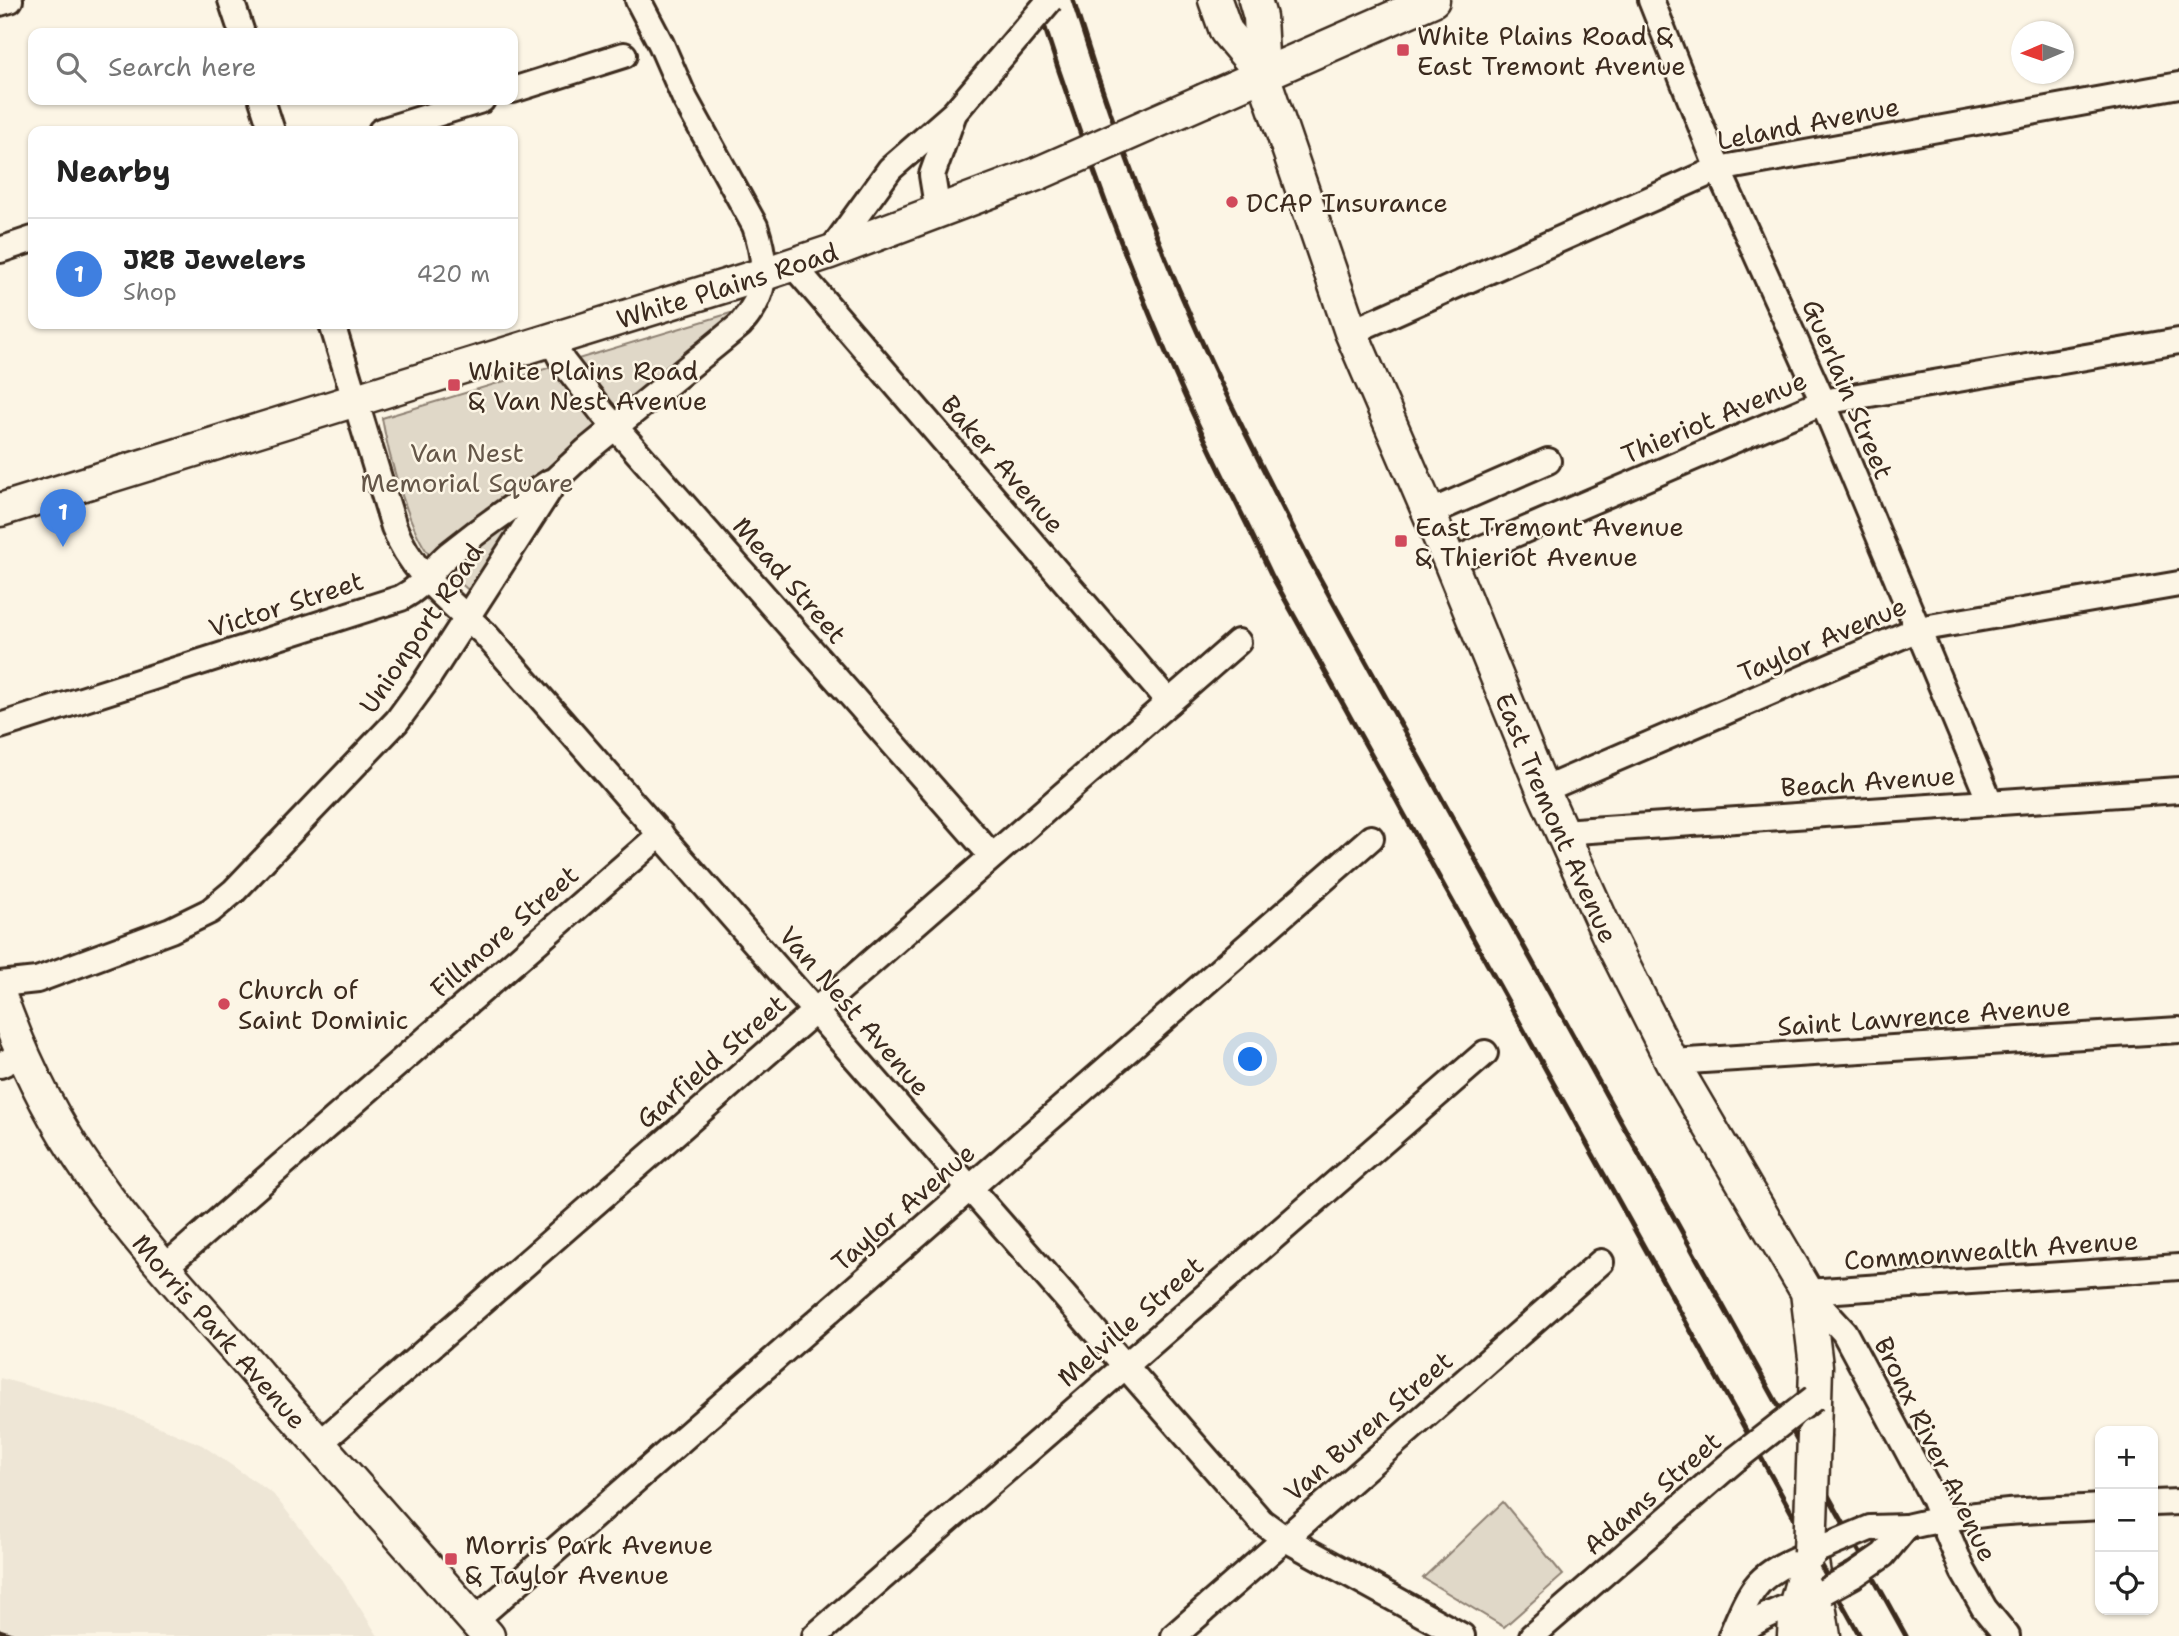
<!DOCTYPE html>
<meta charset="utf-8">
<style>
:root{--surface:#fff;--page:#f6f6f6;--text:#222;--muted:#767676;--line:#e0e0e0;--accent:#111827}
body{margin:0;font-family:"Shantell Sans",sans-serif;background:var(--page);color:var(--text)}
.controls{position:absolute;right:21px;bottom:21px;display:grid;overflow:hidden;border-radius:14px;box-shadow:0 2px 5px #0004}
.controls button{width:63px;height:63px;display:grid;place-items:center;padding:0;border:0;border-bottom:2px solid var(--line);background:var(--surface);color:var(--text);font:35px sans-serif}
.compass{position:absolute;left:2011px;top:21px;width:63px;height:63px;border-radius:50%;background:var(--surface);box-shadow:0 2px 5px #0004;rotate:268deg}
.you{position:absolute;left:1251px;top:1060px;width:24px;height:24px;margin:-18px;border:5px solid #fff;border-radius:50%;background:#1a73e8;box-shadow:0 0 0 10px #1a73e833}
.badge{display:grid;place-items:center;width:46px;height:46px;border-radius:50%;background:var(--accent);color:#fff;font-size:23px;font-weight:700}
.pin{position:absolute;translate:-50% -58px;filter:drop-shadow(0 2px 4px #0008)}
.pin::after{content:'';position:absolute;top:37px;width:24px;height:21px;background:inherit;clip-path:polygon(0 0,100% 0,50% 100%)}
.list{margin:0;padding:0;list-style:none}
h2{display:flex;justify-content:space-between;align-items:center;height:91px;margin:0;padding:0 28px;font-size:30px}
h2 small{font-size:23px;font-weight:400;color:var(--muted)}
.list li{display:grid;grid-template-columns:46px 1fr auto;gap:21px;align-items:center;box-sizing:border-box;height:112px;padding:0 28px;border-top:2px solid var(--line)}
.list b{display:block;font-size:26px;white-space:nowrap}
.list p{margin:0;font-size:23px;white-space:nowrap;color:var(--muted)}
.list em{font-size:23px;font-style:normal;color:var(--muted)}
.icon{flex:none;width:38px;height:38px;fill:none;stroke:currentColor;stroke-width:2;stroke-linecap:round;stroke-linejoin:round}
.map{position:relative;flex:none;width:2179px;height:1636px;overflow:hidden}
.search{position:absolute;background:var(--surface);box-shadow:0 2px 5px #0004;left:28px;top:28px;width:490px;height:77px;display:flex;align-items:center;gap:18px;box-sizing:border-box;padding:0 24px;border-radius:14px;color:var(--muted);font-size:26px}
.panel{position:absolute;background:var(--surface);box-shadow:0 2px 5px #0004;left:28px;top:126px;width:490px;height:203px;border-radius:14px}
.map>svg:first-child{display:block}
</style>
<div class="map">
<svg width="2179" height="1636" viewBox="0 0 2179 1636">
<rect width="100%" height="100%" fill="#fcf5e5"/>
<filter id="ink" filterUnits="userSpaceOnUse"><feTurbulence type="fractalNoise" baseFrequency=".0143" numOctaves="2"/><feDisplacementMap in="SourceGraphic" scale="14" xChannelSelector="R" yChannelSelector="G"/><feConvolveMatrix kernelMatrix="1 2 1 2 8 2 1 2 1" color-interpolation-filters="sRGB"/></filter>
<g filter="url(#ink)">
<path fill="#eee6d6" d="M 0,1378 L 126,1413 L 202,1445 L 273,1494 L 342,1580 L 378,1636 L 0,1636 Z"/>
<g fill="#e0d8c8" stroke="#8e8173" stroke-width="2">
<path d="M 734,312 L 736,318 L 551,466 L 474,589 L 470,591 L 466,588 C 455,578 440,568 430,556 C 408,527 388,454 382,418 Z"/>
<path d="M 1503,1502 L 1563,1575 L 1504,1627 L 1423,1578 Z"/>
</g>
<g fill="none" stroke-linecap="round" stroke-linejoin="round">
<g stroke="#3b2a1e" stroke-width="30">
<g id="minor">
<path d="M 231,0 L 242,33"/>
<path d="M 1651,0 L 1718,169 L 1823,402 L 1990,802"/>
<path d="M 0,3 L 10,0"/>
<path d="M 513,90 L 624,55"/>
<path d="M 262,100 L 272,131"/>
<path d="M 381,131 L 482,100"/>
<path d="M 938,212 L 932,175 L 953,116"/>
<path d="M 0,250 L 33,239"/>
<path d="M 830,252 L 890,169 L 954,113 L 998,61"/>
<path d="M 792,264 L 1169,702"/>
<path d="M 332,324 L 394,527 C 411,573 450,601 485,634 L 1261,1521 L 1284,1538 L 1462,1636"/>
<path d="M 1351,332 L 1718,169 L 2179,85"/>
<path d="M 551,339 L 563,362 L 602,412 L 992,856"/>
<path d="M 1429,513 L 1548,461"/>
<path d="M 1450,562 L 1823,402 L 2179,341"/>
<path d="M 0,726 L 401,598 C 426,585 430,570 449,554 C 481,528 515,504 550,482"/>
<path d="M 1543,790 L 1918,629 L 2179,584"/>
<path d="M 1561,832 L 2179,790"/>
<path d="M 0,984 L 37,980 L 171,930 L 210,911 L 234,891 L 397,721 L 424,684 L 557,478 L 587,450 L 740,325 C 768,294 768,265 755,226 L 685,99 L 661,44 L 638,0"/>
<path d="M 1672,1062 L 2179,1030"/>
<path d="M 0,1065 L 24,1054"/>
<path d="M 164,1268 L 661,834"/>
<path d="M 1807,1292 L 1844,1332 L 1933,1498 L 1963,1571 L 1984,1608 L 2007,1636"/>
<path d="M 1807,1292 L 2179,1267"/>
<path d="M 319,1444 L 1238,642"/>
<path d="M 2153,1503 L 2179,1502"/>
<path d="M 1906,1527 C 1969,1511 2035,1511 2100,1507"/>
<path d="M 474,1621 L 1371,838"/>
<path d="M 815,1636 L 1485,1053"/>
<path d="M 1174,1636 L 1601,1262"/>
<path d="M 1532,1636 L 1736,1459"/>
<path d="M 1731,1636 C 1753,1583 1757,1575 1810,1553"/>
<path d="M 1737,1636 C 1758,1616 1784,1609 1810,1597"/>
</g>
</g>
<g stroke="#3b2a1e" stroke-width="37">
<g id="major">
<path d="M 1215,0 L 1226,31 L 1263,75"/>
<path id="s1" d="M 1255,0 L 1260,17 L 1263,75 L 1351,332 L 1450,562 L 1543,790 L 1609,937 L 1672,1062 L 1807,1292 L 1816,1366 L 1814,1435"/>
<path d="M 1205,100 L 1433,0"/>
<path id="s2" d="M 0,510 L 764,274 L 830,252 L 1037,174"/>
<path id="s3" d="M 0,996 C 22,1058 53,1121 91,1175 C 139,1244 198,1306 254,1370 C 332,1459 410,1547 488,1636"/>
<path d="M 1812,1562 L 1824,1636"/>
<path d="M 1794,1636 L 1796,1603 L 1810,1553"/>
</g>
</g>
<use href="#minor" stroke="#fcf5e5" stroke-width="24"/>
<use href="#major" stroke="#fcf5e5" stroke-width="32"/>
<g stroke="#3b2a1e" stroke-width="5">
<path d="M 1036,0 C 1078,134 1127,266 1184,394 C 1211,455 1243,515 1272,576 L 1860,1636"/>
<path d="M 1073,0 C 1113,130 1162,258 1220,381 C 1248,440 1278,498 1308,557 L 1906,1636"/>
<path d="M 0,1631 L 15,1636"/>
</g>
<g stroke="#3b2a1e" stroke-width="30" stroke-linecap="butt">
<g id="minor-bridge">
<path d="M 998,61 L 1050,0"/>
<path d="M 1736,1459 L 1814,1398"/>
<path d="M 1810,1553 L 1870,1528 L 1906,1527"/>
<path d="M 1825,1591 L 1854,1575 L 1883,1555 L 1906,1527"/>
</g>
</g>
<g stroke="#3b2a1e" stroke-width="37" stroke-linecap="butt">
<g id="major-bridge">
<path d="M 1037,174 L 1205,100"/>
<path d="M 1810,1553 L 1814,1435"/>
</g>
</g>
<use href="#minor-bridge" stroke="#fcf5e5" stroke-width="24"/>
<use href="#major-bridge" stroke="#fcf5e5" stroke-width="32"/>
</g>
</g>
<g fill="#d1495b" stroke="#fcf5e5" stroke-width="2.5">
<rect x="1396" y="43" width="14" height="14" rx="3.5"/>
<circle cx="1232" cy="202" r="7"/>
<rect x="447" y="378" width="14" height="14" rx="3.5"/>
<rect x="1394" y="534" width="14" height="14" rx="3.5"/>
<circle cx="224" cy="1004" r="7"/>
<rect x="444" y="1552" width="14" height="14" rx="3.5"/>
</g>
<g text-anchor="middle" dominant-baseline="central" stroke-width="5" stroke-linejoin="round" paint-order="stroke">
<g font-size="26" fill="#3b2a1e" stroke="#fcf5e5" text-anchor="start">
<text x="1417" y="35">White Plains Road &amp;<tspan x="1417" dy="30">East Tremont Avenue</tspan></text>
<text x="1246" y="202">DCAP Insurance</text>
<text x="468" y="370">White Plains Road<tspan x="468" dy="30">&amp; Van Nest Avenue</tspan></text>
<text x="1415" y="526">East Tremont Avenue<tspan x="1415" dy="30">&amp; Thieriot Avenue</tspan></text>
<text x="238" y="989">Church of<tspan x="238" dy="30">Saint Dominic</tspan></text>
<text x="465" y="1544">Morris Park Avenue<tspan x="465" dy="30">&amp; Taylor Avenue</tspan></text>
</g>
<g font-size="26" fill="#3b2a1e" stroke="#fcf5e5">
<text transform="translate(1808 123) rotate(-11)">Leland Avenue</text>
<text stroke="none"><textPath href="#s2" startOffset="761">White Plains Road</textPath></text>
<text transform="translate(1848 389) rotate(67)">Guerlain Street</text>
<text transform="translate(1714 417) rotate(-23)">Thieriot Avenue</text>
<text transform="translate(1003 464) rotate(49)">Baker Avenue</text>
<text transform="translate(790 580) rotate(49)">Mead Street</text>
<text transform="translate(286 604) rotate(-18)">Victor Street</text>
<text transform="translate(421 628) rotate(-56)">Unionport Road</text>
<text transform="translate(1822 639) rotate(-23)">Taylor Avenue</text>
<text transform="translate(1868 781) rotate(-4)">Beach Avenue</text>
<text stroke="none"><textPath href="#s1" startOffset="875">East Tremont Avenue</textPath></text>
<text transform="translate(504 931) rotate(-41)">Fillmore Street</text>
<text transform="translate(855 1011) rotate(49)">Van Nest Avenue</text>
<text transform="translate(1924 1016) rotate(-4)">Saint Lawrence Avenue</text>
<text transform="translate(711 1061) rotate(-41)">Garfield Street</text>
<text transform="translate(903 1207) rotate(-41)">Taylor Avenue</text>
<text transform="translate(1991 1250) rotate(-4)">Commonwealth Avenue</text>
<text transform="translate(1130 1321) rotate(-41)">Melville Street</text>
<text stroke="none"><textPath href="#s3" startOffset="404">Morris Park Avenue</textPath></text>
<text transform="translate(1368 1426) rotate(-41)">Van Buren Street</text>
<text transform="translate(1936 1449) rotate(64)">Bronx River Avenue</text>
<text transform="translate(1652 1493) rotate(-41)">Adams Street</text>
</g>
<g font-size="26" fill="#645648" stroke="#fcf5e5">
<text x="467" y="452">Van Nest<tspan x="467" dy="30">Memorial Square</tspan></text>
</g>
</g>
</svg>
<div class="controls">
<button>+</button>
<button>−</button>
<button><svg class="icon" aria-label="locate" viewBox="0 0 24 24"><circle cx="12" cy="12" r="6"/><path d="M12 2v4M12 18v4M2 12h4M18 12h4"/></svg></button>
</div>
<svg class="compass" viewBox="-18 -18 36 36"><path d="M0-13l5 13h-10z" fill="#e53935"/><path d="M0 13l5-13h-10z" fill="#767676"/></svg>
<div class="you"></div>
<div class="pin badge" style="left:63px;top:547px;background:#3f7fe0">1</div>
<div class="search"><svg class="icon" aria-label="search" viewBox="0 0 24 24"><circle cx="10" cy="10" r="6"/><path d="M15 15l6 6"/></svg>Search here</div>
<section class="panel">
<h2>Nearby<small></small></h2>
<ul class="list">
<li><span class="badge" style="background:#3f7fe0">1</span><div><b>JRB Jewelers</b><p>Shop</p></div><em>420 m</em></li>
</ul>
</section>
</div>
